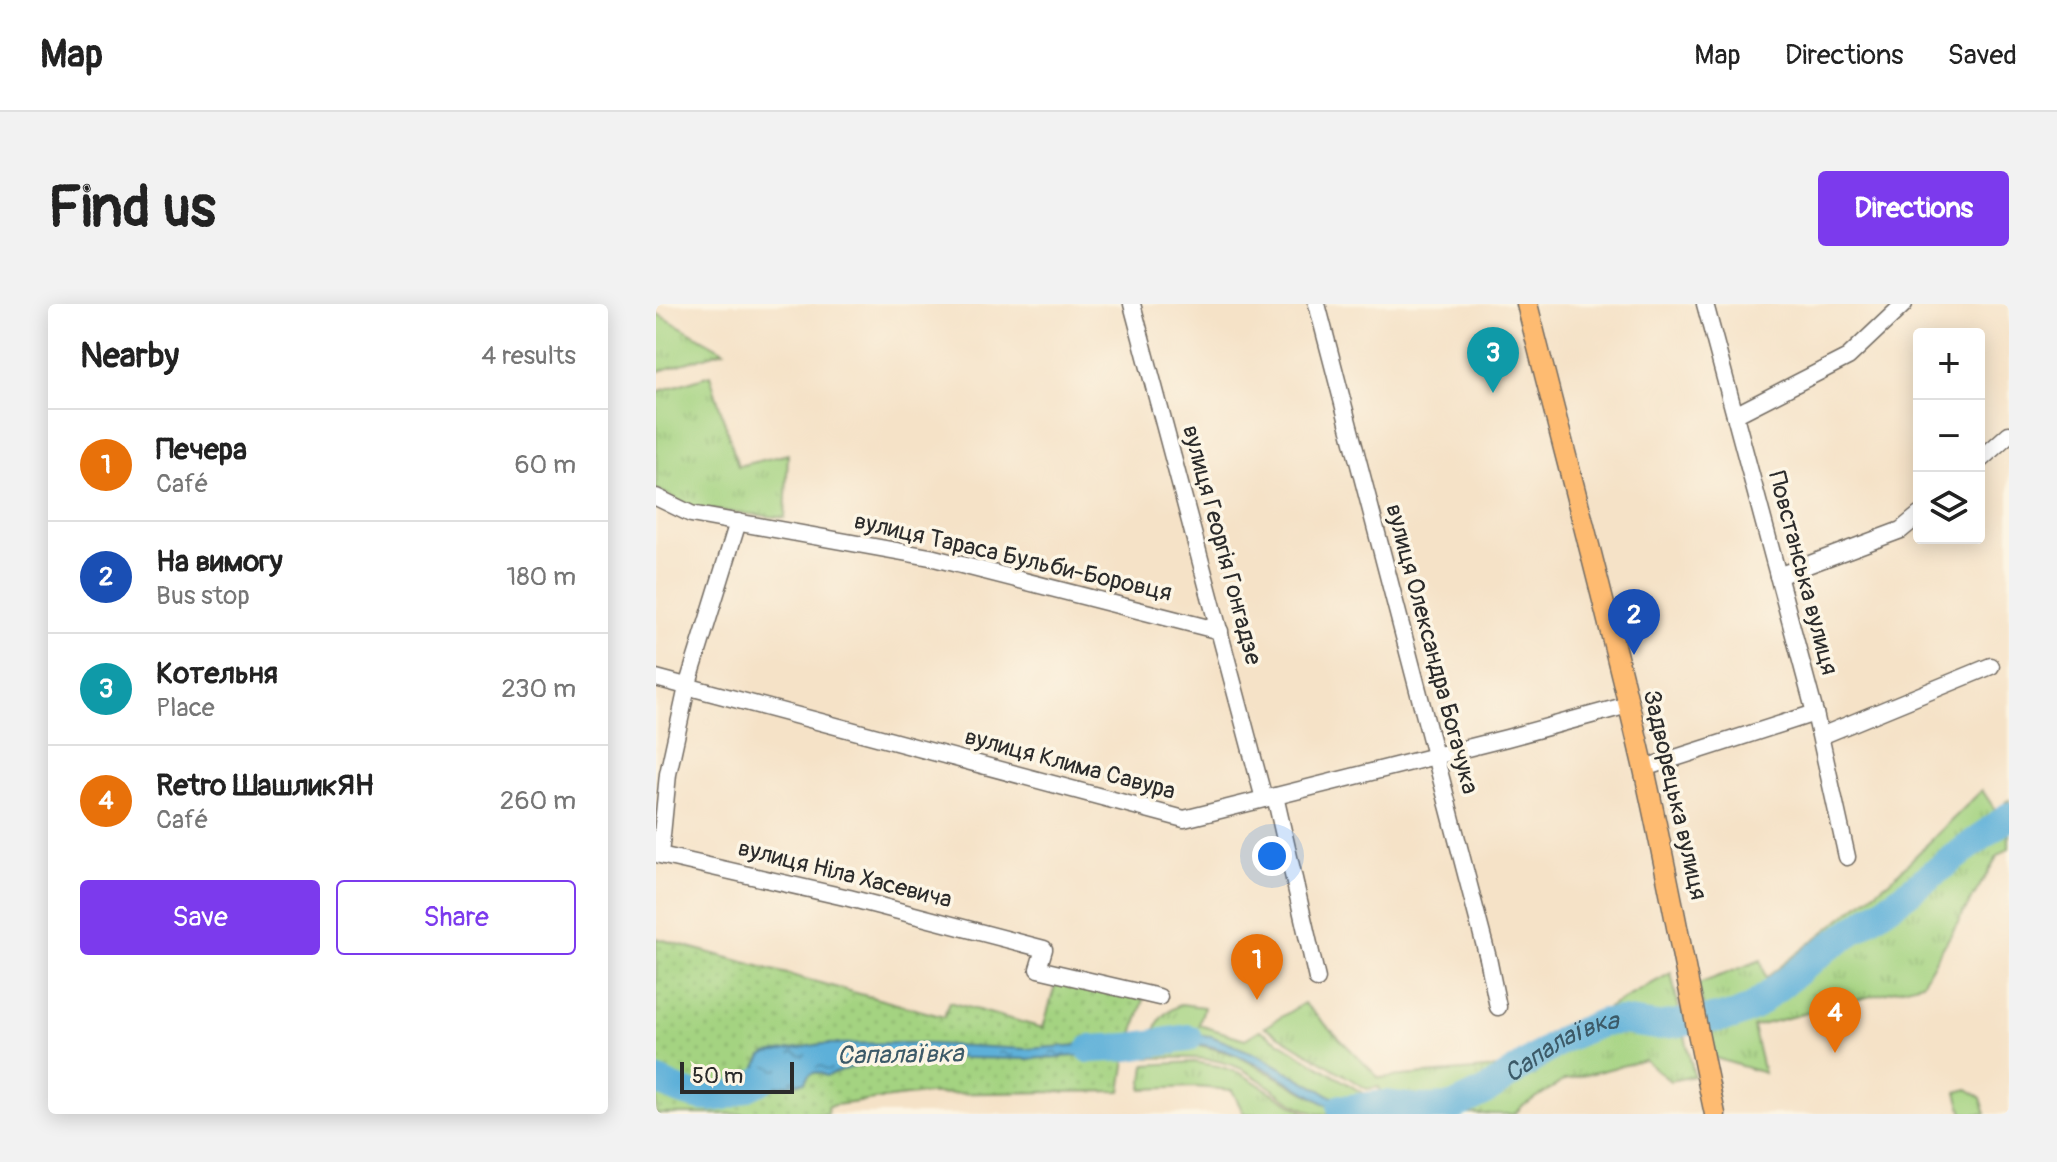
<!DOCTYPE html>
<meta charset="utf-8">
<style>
:root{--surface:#fff;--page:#f2f2f2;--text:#222;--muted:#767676;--line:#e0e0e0;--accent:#7c3aed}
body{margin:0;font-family:Pangolin,sans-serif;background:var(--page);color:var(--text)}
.controls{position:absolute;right:24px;top:24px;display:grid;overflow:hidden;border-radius:8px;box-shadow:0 4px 20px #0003}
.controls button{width:72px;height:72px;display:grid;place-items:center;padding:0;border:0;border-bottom:2px solid var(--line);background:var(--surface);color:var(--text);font:40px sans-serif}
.scale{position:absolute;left:24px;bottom:20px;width:114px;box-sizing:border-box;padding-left:8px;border:4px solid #2b2b2b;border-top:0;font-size:22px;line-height:28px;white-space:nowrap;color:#2b2b2b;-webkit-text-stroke:6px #fcf5e5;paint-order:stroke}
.you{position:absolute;left:616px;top:552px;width:28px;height:28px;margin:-20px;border:6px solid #fff;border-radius:50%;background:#1a73e8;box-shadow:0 0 0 12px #1a73e833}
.badge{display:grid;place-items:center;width:52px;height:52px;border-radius:50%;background:var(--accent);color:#fff;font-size:26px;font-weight:700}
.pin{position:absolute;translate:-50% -66px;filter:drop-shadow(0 2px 4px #0008)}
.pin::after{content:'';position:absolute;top:42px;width:28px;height:24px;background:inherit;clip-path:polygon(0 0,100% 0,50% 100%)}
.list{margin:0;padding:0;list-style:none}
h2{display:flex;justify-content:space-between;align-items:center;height:104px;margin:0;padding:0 32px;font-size:34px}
h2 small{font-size:26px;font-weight:400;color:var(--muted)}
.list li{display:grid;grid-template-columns:52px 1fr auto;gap:24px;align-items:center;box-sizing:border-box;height:112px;padding:0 32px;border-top:2px solid var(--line)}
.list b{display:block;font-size:30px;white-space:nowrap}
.list p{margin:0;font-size:26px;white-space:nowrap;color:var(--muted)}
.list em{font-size:26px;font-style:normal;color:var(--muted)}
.actions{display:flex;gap:16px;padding:24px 32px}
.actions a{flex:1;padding:18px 0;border:2px solid var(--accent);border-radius:8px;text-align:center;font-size:28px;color:var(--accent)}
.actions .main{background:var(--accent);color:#fff}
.icon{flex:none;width:44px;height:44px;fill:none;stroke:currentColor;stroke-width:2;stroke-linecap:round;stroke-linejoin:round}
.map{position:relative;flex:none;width:1353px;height:810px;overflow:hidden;border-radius:8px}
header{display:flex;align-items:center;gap:48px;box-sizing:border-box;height:112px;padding:0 40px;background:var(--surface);border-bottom:2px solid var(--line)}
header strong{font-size:38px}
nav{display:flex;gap:44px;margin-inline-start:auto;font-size:28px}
.intro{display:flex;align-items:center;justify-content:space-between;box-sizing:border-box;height:192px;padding:0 48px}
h1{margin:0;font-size:56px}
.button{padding:20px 36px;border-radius:8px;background:var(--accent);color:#fff;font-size:28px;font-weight:700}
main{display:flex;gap:48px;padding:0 48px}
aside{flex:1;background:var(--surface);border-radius:8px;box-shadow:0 4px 20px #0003}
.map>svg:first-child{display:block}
</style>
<header>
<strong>Map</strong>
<nav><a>Map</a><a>Directions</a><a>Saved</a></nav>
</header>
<div class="intro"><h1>Find us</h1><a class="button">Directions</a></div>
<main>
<aside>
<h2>Nearby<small>4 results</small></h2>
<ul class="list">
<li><span class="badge" style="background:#e8710a">1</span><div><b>Печера</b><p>Café</p></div><em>60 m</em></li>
<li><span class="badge" style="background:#1a4fb4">2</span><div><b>На вимогу</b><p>Bus stop</p></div><em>180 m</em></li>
<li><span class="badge" style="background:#0f9aa8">3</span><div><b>Котельня</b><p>Place</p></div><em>230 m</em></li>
<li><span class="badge" style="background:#e8710a">4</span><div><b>Retro ШашликЯН</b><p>Café</p></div><em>260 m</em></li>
</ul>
<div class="actions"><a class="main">Save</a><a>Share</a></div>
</aside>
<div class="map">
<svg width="1353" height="810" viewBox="0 0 1353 810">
<defs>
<pattern id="grass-tufts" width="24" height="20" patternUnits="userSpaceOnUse" patternTransform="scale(2)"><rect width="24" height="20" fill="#a4d381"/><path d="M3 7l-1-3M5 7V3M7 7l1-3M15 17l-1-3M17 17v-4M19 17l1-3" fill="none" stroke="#8db570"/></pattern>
<pattern id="park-dots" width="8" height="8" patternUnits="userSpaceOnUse" patternTransform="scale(2)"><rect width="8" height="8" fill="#a4d381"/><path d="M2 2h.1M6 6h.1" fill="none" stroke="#8db570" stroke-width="1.8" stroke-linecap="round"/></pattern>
<pattern id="water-ripples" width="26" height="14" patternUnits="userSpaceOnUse" patternTransform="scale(2)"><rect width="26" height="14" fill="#5db0d9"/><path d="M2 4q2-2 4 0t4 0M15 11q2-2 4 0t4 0" fill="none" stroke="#4d8fb0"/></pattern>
</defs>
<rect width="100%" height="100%" fill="#fcf5e5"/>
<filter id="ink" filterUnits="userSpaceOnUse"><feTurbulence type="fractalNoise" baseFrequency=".0125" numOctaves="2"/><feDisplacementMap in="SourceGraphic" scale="16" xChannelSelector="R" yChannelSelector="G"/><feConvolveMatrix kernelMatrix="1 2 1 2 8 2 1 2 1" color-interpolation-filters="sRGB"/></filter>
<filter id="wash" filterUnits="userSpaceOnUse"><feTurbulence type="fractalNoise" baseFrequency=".006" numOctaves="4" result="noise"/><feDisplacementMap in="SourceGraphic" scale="32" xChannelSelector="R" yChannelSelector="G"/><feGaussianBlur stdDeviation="1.8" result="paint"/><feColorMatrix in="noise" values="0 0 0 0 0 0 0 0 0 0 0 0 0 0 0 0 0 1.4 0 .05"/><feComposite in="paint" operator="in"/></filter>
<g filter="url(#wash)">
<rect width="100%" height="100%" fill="#f5e2c7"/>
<g fill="url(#grass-tufts)" stroke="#687f56" stroke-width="2">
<path d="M 0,9 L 68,47 L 0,68 Z"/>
<path d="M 54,71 L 82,162 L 132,150 L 129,214 L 38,204 L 0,185 L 0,88 Z"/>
<path d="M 1326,486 L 1340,507 L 1353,496 L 1353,544 L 1341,553 L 1266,679 L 1097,723 L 1108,769 L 1059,754 L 1042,680 L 1105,656 L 1110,674 L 1238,573 Z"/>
<path d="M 1015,669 L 1038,772 L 1014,777 L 989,756 L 909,776 L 865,803 L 859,810 L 729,810 L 723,783 L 711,785 L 609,723 L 648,699 L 723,774 L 842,764 Z"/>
<path d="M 525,700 L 548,703 L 543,721 L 589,735 L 604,726 L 710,791 L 719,791 L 720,796 L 699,799 L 682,796 L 604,752 L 535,730 L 498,731 C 503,711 508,710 525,700 Z"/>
<path d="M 523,738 L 536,739 L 580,751 L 688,810 C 680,810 670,810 662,810 C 639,805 608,776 586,765 C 556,751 523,754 492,754 L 494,743 Z"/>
<path d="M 538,758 L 562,762 L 584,769 L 651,810 L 588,810 L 576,786 L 539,783 L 486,785 L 489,761 Z"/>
<path d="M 1312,785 L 1325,794 L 1330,810 L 1307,810 L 1301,788 Z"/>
</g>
<path fill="url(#park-dots)" stroke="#687f56" stroke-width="2" d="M 0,634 L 288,713 L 293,698 L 387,724 L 400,678 L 488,695 L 471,749 L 465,787 L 266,790 L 172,802 L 171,810 L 0,810 Z"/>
<g fill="url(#water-ripples)" stroke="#446e82" stroke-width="2">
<path d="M 535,730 L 555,732 L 604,752 L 682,796 L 699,799 L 720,796 L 722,805 L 699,810 L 684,809 C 639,783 585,742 532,739 C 519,738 507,741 494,743 L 498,731 Z"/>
<path d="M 475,737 L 471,749 L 370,755 L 255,753 L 223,754 L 170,772 C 161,766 153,768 149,778 L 96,787 L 74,795 L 74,789 L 90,782 L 106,752 L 112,749 L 166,740 L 255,739 L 371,745 Z"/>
</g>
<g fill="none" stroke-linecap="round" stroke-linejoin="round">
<g stroke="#5db0d9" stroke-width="28">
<path d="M 434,745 L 473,743 L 532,734"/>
<path d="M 0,776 C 47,798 59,801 106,776"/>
<path id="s1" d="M 685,804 L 687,805 L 729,800 L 761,804 L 796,803 L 830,787 L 907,735 L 947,718 L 966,717 L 1000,722 L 1078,712 L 1096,704 L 1169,646 L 1246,593 L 1353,512"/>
</g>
</g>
</g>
<g filter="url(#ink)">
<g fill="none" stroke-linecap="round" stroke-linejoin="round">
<g stroke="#726b62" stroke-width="19">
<g id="minor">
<path d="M 476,0 L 608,495"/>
<path d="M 661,0 L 832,654 L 842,703"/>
<path d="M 1049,0 L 1159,409 L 1191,553"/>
<path d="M 1079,111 L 1192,53 L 1248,0"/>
<path d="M 1323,157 L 1353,130"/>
<path d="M 0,193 L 35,210 L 274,253 L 564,327"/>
<path d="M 82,218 L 31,383 L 12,470 L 4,551 L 193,594 L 388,645 L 382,665 L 503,693"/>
<path d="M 1122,272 L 1245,226 L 1263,211"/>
<path d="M 0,374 L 528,515 L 851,434 L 972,401"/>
<path d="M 1165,432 L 1335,362"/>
<path d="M 988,464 L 1159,409"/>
<path d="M 619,492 L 661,675"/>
</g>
</g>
<g stroke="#726b62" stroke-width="23">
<path id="major" d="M 871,0 C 910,155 952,309 988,465 C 1014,580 1034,695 1059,810"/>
</g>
<use href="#minor" stroke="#fff" stroke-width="16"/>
<use href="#major" stroke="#febb71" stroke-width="20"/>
</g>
</g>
<g text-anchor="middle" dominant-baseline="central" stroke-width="7" stroke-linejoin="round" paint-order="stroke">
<g font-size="24" fill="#2b2b2b" stroke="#fcf5e5">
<text transform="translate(566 241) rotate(75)">вулиця Георгія Гонгадзе</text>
<text transform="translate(357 253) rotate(13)">вулиця Тараса Бульби-Боровця</text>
<text transform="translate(1147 269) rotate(75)">Повстанська вулиця</text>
<text transform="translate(776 345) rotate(75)">вулиця Олександра Богачука</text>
<text transform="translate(414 460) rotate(15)">вулиця Клима Савура</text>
<text transform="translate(1019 491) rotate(77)">Задворецька вулиця</text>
<text transform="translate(189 570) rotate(14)">вулиця Ніла Хасевича</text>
</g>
<g font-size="26" font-style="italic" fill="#3c5a68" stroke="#fcf5e5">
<text stroke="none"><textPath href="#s1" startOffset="238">Сапалаївка</textPath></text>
<text transform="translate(244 751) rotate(-1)">Сапалаївка</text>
</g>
</g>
</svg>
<div class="controls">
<button>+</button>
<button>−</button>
<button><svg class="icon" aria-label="layers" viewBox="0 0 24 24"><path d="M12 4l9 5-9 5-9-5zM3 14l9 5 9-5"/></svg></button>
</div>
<div class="scale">50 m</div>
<div class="you"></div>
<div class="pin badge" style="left:601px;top:696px;background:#e8710a">1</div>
<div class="pin badge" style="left:978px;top:351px;background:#1a4fb4">2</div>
<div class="pin badge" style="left:837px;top:89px;background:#0f9aa8">3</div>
<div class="pin badge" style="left:1179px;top:749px;background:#e8710a">4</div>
</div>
</main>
